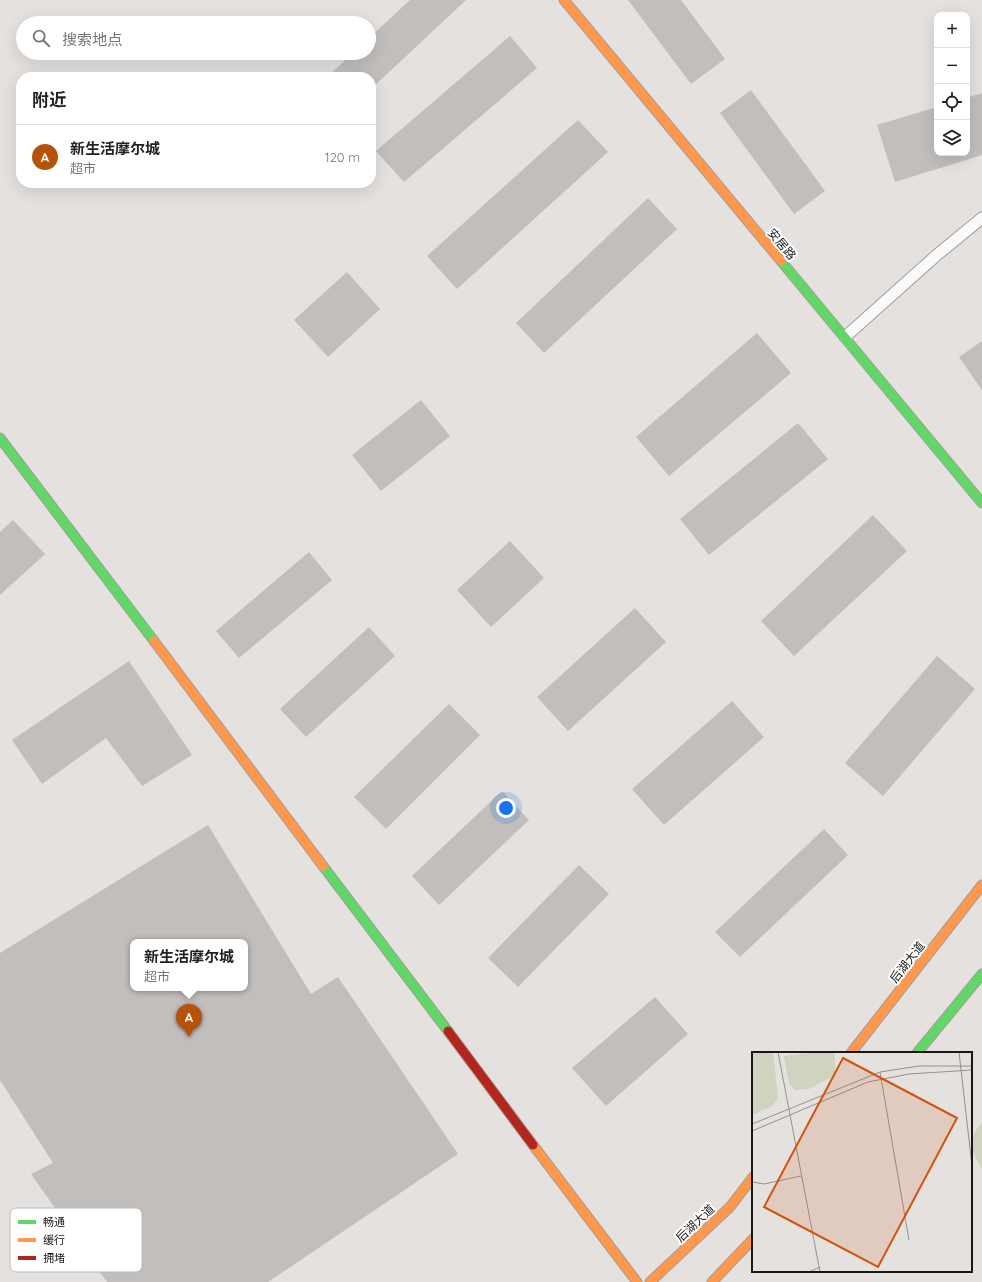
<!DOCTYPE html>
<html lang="zh">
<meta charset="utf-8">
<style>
:root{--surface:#fff;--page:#f6f6f6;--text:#222;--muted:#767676;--line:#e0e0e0;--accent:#b45309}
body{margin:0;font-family:Quicksand,"Noto Sans SC",sans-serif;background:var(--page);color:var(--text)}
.controls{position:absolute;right:12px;top:12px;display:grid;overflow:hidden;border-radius:8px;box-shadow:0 4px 16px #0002}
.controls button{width:36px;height:36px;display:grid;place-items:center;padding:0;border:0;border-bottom:1px solid var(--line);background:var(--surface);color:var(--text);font:20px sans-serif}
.you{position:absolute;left:506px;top:808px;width:14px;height:14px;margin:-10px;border:3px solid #fff;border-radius:50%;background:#1a73e8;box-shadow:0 0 0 6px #1a73e833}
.badge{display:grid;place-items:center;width:26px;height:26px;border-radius:50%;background:var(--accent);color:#fff;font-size:13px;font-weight:700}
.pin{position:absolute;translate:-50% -33px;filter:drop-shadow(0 1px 2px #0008)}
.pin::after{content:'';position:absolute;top:21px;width:14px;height:12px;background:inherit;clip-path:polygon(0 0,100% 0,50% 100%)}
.popup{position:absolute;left:130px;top:939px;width:118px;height:52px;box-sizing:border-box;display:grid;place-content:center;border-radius:8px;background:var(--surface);filter:drop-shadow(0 1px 3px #0005);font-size:13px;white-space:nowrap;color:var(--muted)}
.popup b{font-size:15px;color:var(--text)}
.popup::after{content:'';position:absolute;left:50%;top:100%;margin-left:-8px;border:8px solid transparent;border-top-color:var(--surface)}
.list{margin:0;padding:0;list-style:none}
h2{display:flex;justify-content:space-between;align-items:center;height:52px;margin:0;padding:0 16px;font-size:17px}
h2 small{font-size:13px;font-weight:400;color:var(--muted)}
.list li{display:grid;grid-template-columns:26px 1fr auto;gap:12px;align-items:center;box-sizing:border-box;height:64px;padding:0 16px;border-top:1px solid var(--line)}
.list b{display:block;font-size:15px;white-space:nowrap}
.list p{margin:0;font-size:13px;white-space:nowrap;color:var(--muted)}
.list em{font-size:13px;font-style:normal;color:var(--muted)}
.icon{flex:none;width:22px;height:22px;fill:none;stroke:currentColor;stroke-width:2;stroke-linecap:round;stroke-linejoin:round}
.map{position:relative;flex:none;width:982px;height:1282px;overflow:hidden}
.search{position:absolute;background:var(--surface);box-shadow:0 4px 16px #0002;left:16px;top:16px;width:360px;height:44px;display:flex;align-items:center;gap:10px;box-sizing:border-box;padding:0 14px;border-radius:22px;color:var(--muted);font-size:15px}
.panel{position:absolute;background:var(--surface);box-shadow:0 4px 16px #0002;left:16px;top:72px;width:360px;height:116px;border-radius:16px}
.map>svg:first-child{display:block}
</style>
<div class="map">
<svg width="982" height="1282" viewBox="0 0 982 1282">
<rect width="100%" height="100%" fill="#e4e1de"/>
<path fill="#cfd3c0" d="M 982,1122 L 982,1168 C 967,1145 966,1144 982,1122 Z"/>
<g fill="#c1bebc" fill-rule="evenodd">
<path d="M 410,0 L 466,0 L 371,89 L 371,77 L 327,77 L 353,53 L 369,53 L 369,38 Z"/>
<path d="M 628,0 L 681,0 L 725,59 L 691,84 Z"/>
<path d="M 510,36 L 537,68 L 404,182 L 376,151 Z"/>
<path d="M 751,90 L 825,191 L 794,214 L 720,113 Z"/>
<path d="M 982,93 L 982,155 L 895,182 L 877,125 L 937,107 L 937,153 L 967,153 L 967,98 Z"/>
<path d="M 578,120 L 608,152 L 457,289 L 427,256 Z"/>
<path d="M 648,198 L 677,229 L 544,353 L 516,323 Z"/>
<path d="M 347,272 L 380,309 L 328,357 L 294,320 Z"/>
<path d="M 757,333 L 791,373 L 669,476 L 636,437 Z"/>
<path d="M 982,341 L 982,390 L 959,357 Z"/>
<path d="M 421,400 L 450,436 L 381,491 L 352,455 Z"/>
<path d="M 798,423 L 828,459 L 709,555 L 680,519 Z"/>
<path d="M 873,515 L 907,551 L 794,656 L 761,621 Z"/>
<path d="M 13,520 L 45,554 L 0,595 L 0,532 Z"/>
<path d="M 510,541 L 544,578 L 491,627 L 457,590 Z"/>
<path d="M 309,552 L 332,580 L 239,658 L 216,631 Z"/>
<path d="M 635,608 L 666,642 L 568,731 L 537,697 Z"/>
<path d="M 369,627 L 395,656 L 306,737 L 280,709 Z"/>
<path d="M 937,656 L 975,689 L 883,796 L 845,763 Z"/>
<path d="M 129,661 L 192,755 L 142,786 L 106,738 L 42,784 L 12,740 Z"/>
<path d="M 732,701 L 764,737 L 664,825 L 632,789 Z"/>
<path d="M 449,704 L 480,735 L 386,829 L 354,797 Z"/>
<path d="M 502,791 L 529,820 L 439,905 L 412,876 Z"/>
<path d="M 208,825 L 311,994 L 338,977 L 458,1154 L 268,1282 L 107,1282 L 31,1174 L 53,1163 L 0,1080 L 0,953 ZM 133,942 L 245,942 L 245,988 L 133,988 Z"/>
<path d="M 824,829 L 848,855 L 740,957 L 715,932 Z"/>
<path d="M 579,865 L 609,894 L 518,987 L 488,958 Z"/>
<path d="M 655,997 L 688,1034 L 606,1106 L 572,1068 Z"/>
</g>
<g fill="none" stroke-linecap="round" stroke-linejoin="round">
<g stroke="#a09e9c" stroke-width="13">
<path id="lane" d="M 845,337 L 938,254 L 982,218"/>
</g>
<g stroke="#a09e9c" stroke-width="11">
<g id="fast">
<path d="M 781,261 L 982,503"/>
<path d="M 0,438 L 154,641"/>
<path d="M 323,866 L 448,1031"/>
<path d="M 917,1053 L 982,974"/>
</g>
</g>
<g stroke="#a09e9c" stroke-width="11">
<g id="slow">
<path d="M 564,0 L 781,261"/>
<path d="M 154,641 L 323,866"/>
<path d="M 851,1053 L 982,885"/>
<path d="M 533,1145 L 637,1282"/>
<path d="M 650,1282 L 730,1207 L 753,1177"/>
<path d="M 712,1282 L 753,1239"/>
</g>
</g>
<g stroke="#a09e9c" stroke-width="11">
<path id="jam" d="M 448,1031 L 533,1145"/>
</g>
<use href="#lane" stroke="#fbfafa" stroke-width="11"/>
<use href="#fast" stroke="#63d668" stroke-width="9"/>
<use href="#slow" stroke="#ff974d" stroke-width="9"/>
<use href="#jam" stroke="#b3261e" stroke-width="9"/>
</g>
<g text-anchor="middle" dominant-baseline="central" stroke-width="4" stroke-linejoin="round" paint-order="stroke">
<g font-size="12" fill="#1a1817" stroke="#fff">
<text transform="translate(782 244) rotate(50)">安居路</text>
<text transform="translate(907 962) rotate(-52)">后湖大道</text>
<text transform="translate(695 1223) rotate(-43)">后湖大道</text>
</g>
</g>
<g transform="translate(752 1052)">
<rect width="220" height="220" fill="#e4e1de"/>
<path d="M 0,0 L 21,0 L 26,46 L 20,54 L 0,63 ZM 60,0 L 82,0 L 84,23 L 57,37 L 43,38 L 37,32 L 32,4 Z" fill="#cfd3c0"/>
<path fill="none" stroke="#93918e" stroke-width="1" d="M 26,0 L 68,220M 207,0 L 220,114M 128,20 L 157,188M 0,72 L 128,20 L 167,14 L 220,14M 0,79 L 116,30 L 157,22 L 220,18M 0,130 L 12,132 L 49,124M 57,220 L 68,215"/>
<path fill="#d3520d" fill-opacity="0.15" stroke="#d3520d" stroke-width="2" d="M 91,6 L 205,66 L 126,215 L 12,155 Z"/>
<rect width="220" height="220" fill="none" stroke="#1a1817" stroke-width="2"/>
</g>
<rect x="10" y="1208" width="132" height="64" rx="6" fill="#fff" stroke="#babab9" stroke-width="1"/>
<rect x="18" y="1220" width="18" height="4" fill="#63d668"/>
<rect x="18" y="1238" width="18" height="4" fill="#ff974d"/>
<rect x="18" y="1256" width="18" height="4" fill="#b3261e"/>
<g font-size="11" fill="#1a1817">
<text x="43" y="1226">畅通</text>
<text x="43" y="1244">缓行</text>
<text x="43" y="1262">拥堵</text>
</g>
</svg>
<div class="controls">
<button>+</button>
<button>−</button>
<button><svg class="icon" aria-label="locate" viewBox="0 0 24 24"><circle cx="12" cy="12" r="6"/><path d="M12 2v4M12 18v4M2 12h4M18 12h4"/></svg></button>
<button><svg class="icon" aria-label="layers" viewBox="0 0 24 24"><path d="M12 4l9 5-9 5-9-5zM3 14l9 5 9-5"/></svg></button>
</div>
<div class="you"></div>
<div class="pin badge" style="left:189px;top:1037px">A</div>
<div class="popup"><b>新生活摩尔城</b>超市</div>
<div class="search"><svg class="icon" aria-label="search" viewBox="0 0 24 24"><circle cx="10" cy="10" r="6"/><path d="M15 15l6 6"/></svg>搜索地点</div>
<section class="panel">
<h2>附近<small></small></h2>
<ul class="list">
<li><span class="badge">A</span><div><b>新生活摩尔城</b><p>超市</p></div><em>120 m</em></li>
</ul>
</section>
</div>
